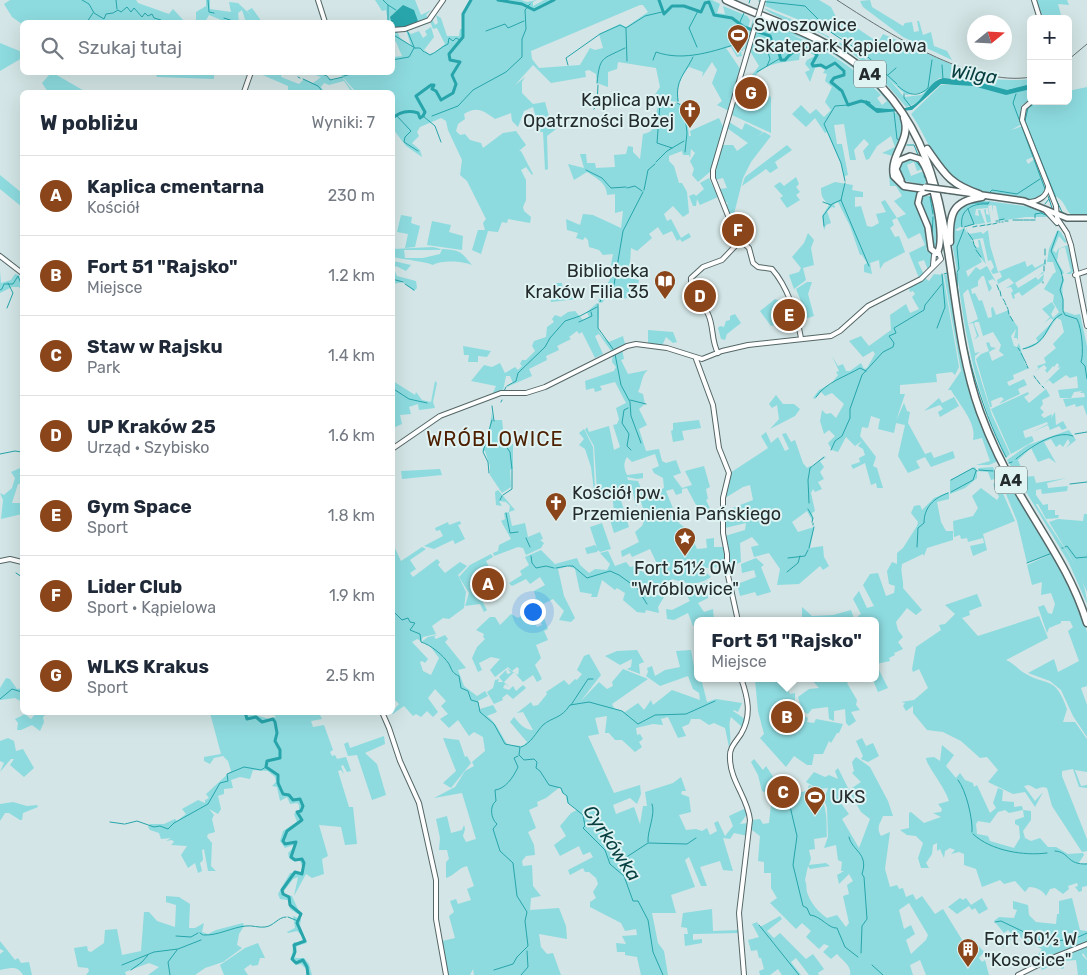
<!DOCTYPE html>
<html lang="pl">
<meta charset="utf-8">
<style>
:root{--surface:#fff;--page:#f6f6f7;--text:#1f2937;--muted:#747a83;--line:#e0e1e3;--accent:#8a461a}
body{margin:0;font-family:Rubik,sans-serif;background:var(--page);color:var(--text)}
.controls{position:absolute;right:15px;top:15px;display:grid;overflow:hidden;border-radius:8px;box-shadow:0 5px 20px #0002}
.controls button{width:45px;height:45px;display:grid;place-items:center;padding:0;border:0;border-bottom:1px solid var(--line);background:var(--surface);color:var(--text);font:25px sans-serif}
.compass{position:absolute;left:967px;top:15px;width:45px;height:45px;border-radius:50%;background:var(--surface);box-shadow:0 5px 20px #0002;rotate:72deg}
.you{position:absolute;left:532px;top:611px;width:18px;height:18px;margin:-12px;border:4px solid #fff;border-radius:50%;background:#1a73e8;box-shadow:0 0 0 8px #1a73e833}
.badge{display:grid;place-items:center;width:32px;height:32px;border-radius:50%;background:var(--accent);color:#fff;font-size:16px;font-weight:700}
.pin{position:absolute;translate:-50% -50%;border:2px solid #fff;box-shadow:0 1px 5px #0006}
.popup{position:absolute;left:694px;top:617px;width:185px;height:65px;box-sizing:border-box;display:grid;place-content:center;border-radius:8px;background:var(--surface);filter:drop-shadow(0 1px 4px #0005);font-size:16px;white-space:nowrap;color:var(--muted)}
.popup b{font-size:19px;color:var(--text)}
.popup::after{content:'';position:absolute;left:50%;top:100%;margin-left:-10px;border:10px solid transparent;border-top-color:var(--surface)}
.list{margin:0;padding:0;list-style:none}
h2{display:flex;justify-content:space-between;align-items:center;height:65px;margin:0;padding:0 20px;font-size:21px}
h2 small{font-size:16px;font-weight:400;color:var(--muted)}
.list li{display:grid;grid-template-columns:32px 1fr auto;gap:15px;align-items:center;box-sizing:border-box;height:80px;padding:0 20px;border-top:1px solid var(--line)}
.list b{display:block;font-size:19px;white-space:nowrap}
.list p{margin:0;font-size:16px;white-space:nowrap;color:var(--muted)}
.list em{font-size:16px;font-style:normal;color:var(--muted)}
.icon{flex:none;width:28px;height:28px;fill:none;stroke:currentColor;stroke-width:2;stroke-linecap:round;stroke-linejoin:round}
.map{position:relative;flex:none;width:1087px;height:975px;overflow:hidden}
.search{position:absolute;background:var(--surface);box-shadow:0 5px 20px #0002;left:20px;top:20px;width:375px;height:55px;display:flex;align-items:center;gap:12px;box-sizing:border-box;padding:0 18px;border-radius:8px;color:var(--muted);font-size:19px}
.panel{position:absolute;background:var(--surface);box-shadow:0 5px 20px #0002;left:20px;top:90px;width:375px;height:625px;border-radius:8px}
.map>svg:first-child{display:block}
</style>
<div class="map">
<svg width="1087" height="975" viewBox="0 0 1087 975">
<rect width="100%" height="100%" fill="#d3e5e6"/>
<g fill="#8ddbdf" fill-rule="evenodd">
<path d="M 10,0 L 136,0 L 138,3 L 169,14 L 173,9 L 185,22 L 22,24 L 12,17 L 4,4 Z"/>
<path d="M 206,0 L 210,0 L 210,9 L 231,12 L 229,2 L 238,3 L 256,20 L 247,11 L 252,8 L 262,22 L 256,20 L 257,22 L 246,22 L 242,10 L 238,13 L 239,22 L 226,22 L 209,15 L 205,22 L 196,22 L 196,12 L 206,6 Z"/>
<path d="M 375,0 L 415,0 L 421,15 L 431,10 L 426,15 L 429,19 L 405,28 L 393,28 L 392,22 L 388,22 L 386,10 L 382,11 Z"/>
<path d="M 470,0 L 521,0 L 527,2 L 537,0 L 533,2 L 533,6 L 544,0 L 712,0 L 720,4 L 717,13 L 725,14 L 723,6 L 747,16 L 750,20 L 743,51 L 741,51 L 742,56 L 737,57 L 731,47 L 726,48 L 741,70 L 729,111 L 717,105 L 722,101 L 712,83 L 717,70 L 712,62 L 702,77 L 703,72 L 689,67 C 680,77 676,88 679,102 L 662,100 L 654,96 L 660,87 L 656,68 L 618,62 L 617,69 L 608,72 L 608,87 L 597,83 L 596,74 L 589,70 L 585,71 L 586,77 L 551,83 L 533,65 L 515,85 L 525,77 L 522,82 L 522,93 L 533,104 L 545,102 L 550,120 L 556,126 L 556,129 L 547,136 L 548,169 L 545,170 L 543,132 L 540,132 L 533,107 L 524,111 L 518,127 L 512,121 L 511,113 L 495,119 C 483,110 477,106 464,114 L 465,119 L 458,124 L 456,131 L 460,135 L 465,134 L 470,140 L 481,143 L 483,148 L 503,133 L 516,131 L 526,145 L 519,151 L 521,151 L 533,174 L 532,175 L 526,167 L 521,170 L 526,180 L 526,200 L 523,207 L 524,211 L 531,217 L 530,223 L 508,219 L 507,223 L 502,222 L 498,232 L 488,231 L 481,254 L 472,250 L 478,230 L 485,230 L 483,223 L 486,219 L 467,181 L 460,175 L 462,160 L 448,130 L 446,121 L 441,118 L 420,127 L 417,132 L 419,136 L 412,143 L 420,150 L 422,157 L 406,146 L 393,129 L 392,92 L 356,92 L 339,73 L 392,72 L 393,57 L 402,56 L 396,42 L 393,40 L 393,31 L 397,31 L 400,38 L 411,46 L 406,30 L 411,34 L 419,31 L 423,38 L 427,35 L 425,31 L 431,27 L 434,37 L 424,50 L 429,54 L 434,53 L 445,44 L 437,28 L 433,29 L 430,21 L 432,19 L 435,25 L 438,23 L 436,15 L 441,18 L 447,36 L 459,36 L 460,29 L 463,29 C 461,15 463,10 470,0 ZM 640,5 L 643,5 L 648,12 L 626,27 L 620,24 L 599,34 L 603,48 L 595,50 L 590,48 L 580,65 L 539,68 L 532,59 L 531,51 Z"/>
<path d="M 767,0 L 819,0 L 831,7 L 838,21 L 845,20 L 876,41 L 879,41 L 883,34 L 951,64 L 952,68 L 954,66 C 979,79 1002,82 1031,79 L 1031,101 L 1022,105 L 1020,114 L 1022,124 L 1011,130 L 1023,126 L 1035,156 L 1026,160 L 1028,164 L 1036,158 L 1046,191 L 1034,200 L 990,194 L 991,189 L 989,194 C 936,185 936,150 911,114 L 941,85 L 951,85 L 951,78 L 939,78 L 917,103 L 906,107 C 880,75 854,50 816,31 C 803,25 772,17 764,8 C 816,29 869,50 904,97 L 921,95 L 925,92 L 906,95 L 866,58 L 868,56 L 841,37 L 765,6 Z"/>
<path d="M 870,0 L 872,7 L 903,26 L 905,23 L 912,22 L 914,32 L 919,31 L 917,21 L 919,21 L 923,35 L 931,32 L 934,46 L 947,51 L 952,60 L 903,37 L 863,7 L 860,1 Z"/>
<path d="M 1035,0 L 1067,0 L 1069,5 L 1058,4 L 1061,15 L 1054,19 L 1041,19 Z"/>
<path d="M 759,18 C 820,43 853,58 897,108 L 893,109 L 895,113 L 900,113 L 904,125 L 895,181 L 924,191 L 916,199 L 927,226 L 930,249 L 926,248 L 927,251 L 930,249 L 934,253 L 933,262 L 928,270 L 924,260 L 918,262 L 924,275 L 919,278 L 909,253 L 925,245 L 920,233 L 908,239 L 897,218 L 892,220 L 894,225 L 890,228 L 895,237 L 899,236 L 905,252 L 884,263 L 880,269 L 879,260 L 870,263 L 872,274 L 864,272 L 864,265 L 867,263 L 862,255 L 860,255 L 850,226 L 838,202 L 834,204 L 835,208 L 832,207 L 827,211 L 831,223 L 826,225 L 824,230 L 822,216 L 829,205 C 823,199 821,197 821,188 L 835,182 L 853,185 L 852,190 L 863,192 L 863,197 L 855,197 L 855,207 L 861,206 L 867,226 L 872,227 L 879,223 L 876,214 L 886,212 L 881,202 L 885,200 L 897,218 L 906,214 L 894,201 L 902,196 L 896,186 L 890,186 L 889,174 L 893,156 L 882,153 L 895,147 L 891,136 L 877,146 L 869,159 L 866,160 L 863,151 L 869,144 L 864,139 L 854,150 L 856,160 L 850,160 L 844,124 L 834,125 L 837,144 L 842,144 L 848,175 L 845,176 L 845,181 L 841,164 L 827,132 L 825,133 L 815,118 L 806,127 L 792,114 L 801,105 L 810,114 L 816,109 L 824,117 L 831,110 L 825,102 L 832,87 L 825,81 L 827,74 L 823,73 L 825,70 L 820,67 L 815,68 L 810,82 L 805,72 L 810,70 L 805,64 L 807,60 L 815,56 L 806,50 L 800,53 L 799,60 C 785,62 763,63 755,77 L 752,75 L 759,66 L 750,51 L 756,31 L 753,30 L 747,50 L 744,49 L 753,19 C 798,36 844,56 878,92 L 881,95 L 877,98 L 882,105 L 887,101 C 867,76 840,56 811,42 C 798,35 767,29 759,18 Z"/>
<path d="M 0,43 L 22,52 L 22,58 L 0,71 Z"/>
<path d="M 155,73 L 155,72 L 214,73 L 214,79 L 157,77 Z"/>
<path d="M 258,73 L 282,73 L 281,77 L 299,84 L 304,79 L 313,83 L 321,77 L 309,73 L 319,73 L 333,80 L 342,77 L 353,91 L 351,91 L 344,81 L 329,85 L 324,83 L 321,87 L 324,92 L 288,92 L 288,86 Z"/>
<path d="M 55,74 L 86,92 L 48,92 L 42,83 L 49,75 Z"/>
<path d="M 742,82 L 771,97 L 771,133 L 732,115 Z"/>
<path d="M 1087,87 L 1087,216 C 1061,218 1072,207 1056,196 L 1056,201 L 1053,197 L 1023,119 L 1025,110 L 1035,101 L 1068,101 L 1068,91 Z"/>
<path d="M 661,102 L 682,104 L 683,107 L 686,104 L 689,136 L 691,136 L 690,131 L 719,118 L 724,129 L 711,171 L 698,182 L 692,175 L 694,169 L 690,161 L 695,153 L 691,149 L 690,158 L 689,155 L 683,155 L 682,151 L 669,156 L 669,161 L 674,166 L 679,183 L 682,183 L 687,192 L 689,213 L 683,217 L 673,206 L 664,214 L 667,221 L 671,219 L 681,238 L 689,233 L 691,237 L 682,242 L 680,239 L 677,241 L 672,231 L 663,235 L 658,227 L 649,234 L 652,238 L 637,251 L 631,248 L 629,278 L 639,280 L 638,285 L 645,286 L 645,293 L 629,291 L 628,298 L 604,300 L 602,303 L 598,301 L 614,272 L 611,265 L 613,254 L 603,255 L 599,250 L 589,247 L 588,240 L 585,237 L 583,240 L 576,238 L 578,233 L 567,230 L 566,219 L 580,225 L 583,214 L 593,215 L 621,228 L 623,211 L 615,213 L 615,194 L 607,195 C 607,183 596,178 587,172 L 574,180 L 568,164 L 584,168 L 580,154 L 586,154 L 587,163 L 595,163 L 596,168 L 615,167 L 614,155 L 626,154 L 628,146 L 633,147 L 633,152 L 640,159 L 643,134 C 662,131 651,113 661,102 Z"/>
<path d="M 729,122 L 742,130 L 745,123 L 763,132 L 757,137 L 764,132 L 771,136 L 751,162 L 743,178 L 732,222 L 726,205 L 728,203 L 726,202 L 725,204 L 719,189 L 727,188 L 723,178 L 715,180 L 717,163 L 722,145 L 733,145 L 737,151 L 748,143 L 727,128 Z"/>
<path d="M 787,145 L 792,150 L 775,162 L 778,168 L 770,173 L 766,169 L 742,186 L 745,177 Z"/>
<path d="M 907,158 L 920,160 L 923,169 L 917,171 L 914,162 L 907,165 L 911,176 L 924,171 L 930,186 L 926,182 L 924,185 L 902,180 L 898,173 L 899,164 Z"/>
<path d="M 0,175 L 22,193 L 22,207 L 0,189 Z"/>
<path d="M 796,177 L 799,184 L 796,187 L 800,192 L 796,195 L 800,200 L 787,208 L 780,198 L 783,196 L 774,186 L 780,182 L 784,186 Z"/>
<path d="M 709,178 L 718,197 L 700,205 L 697,199 L 696,206 L 693,206 L 689,196 L 694,194 L 696,196 L 704,189 L 700,183 Z"/>
<path d="M 920,196 L 931,196 L 939,232 L 938,251 L 932,249 L 937,246 L 932,248 L 931,226 L 919,199 Z"/>
<path d="M 973,199 L 1031,207 L 1050,215 L 1056,225 L 1055,228 L 1055,224 L 1047,217 L 1026,217 L 999,221 L 996,206 L 993,205 L 993,212 L 992,205 L 988,206 L 991,222 L 987,223 L 984,210 L 986,209 L 986,214 L 989,215 L 988,208 L 976,209 L 975,215 L 979,216 L 978,210 L 980,210 L 985,223 L 960,227 L 955,230 L 958,231 L 964,228 L 969,236 L 966,229 L 966,228 L 969,234 L 981,232 L 983,234 L 988,230 L 990,245 L 998,272 L 1025,261 L 1027,267 L 1032,264 L 1035,268 L 1044,263 L 1046,256 L 1045,264 L 1015,283 L 1018,288 L 1041,274 L 1041,273 L 1044,271 L 1045,266 L 1044,271 L 1041,273 L 1043,272 L 1044,273 L 1036,277 L 1038,280 L 1044,274 L 1043,281 L 1022,296 L 1019,292 L 1014,295 L 1015,298 L 1013,299 L 1011,293 L 1013,291 L 1011,287 L 1006,288 L 1014,283 L 1009,278 L 998,284 L 997,280 L 1002,277 L 1000,272 L 993,274 L 991,271 L 994,267 L 991,260 L 988,261 L 983,238 L 971,240 L 977,248 L 979,247 L 978,240 L 980,240 L 986,264 L 979,256 L 982,262 L 966,271 L 968,277 L 976,267 L 980,270 L 987,266 L 996,282 L 993,279 L 988,281 L 992,288 L 989,292 L 984,276 L 982,276 L 978,281 L 978,286 L 971,289 L 972,294 L 975,293 L 979,301 L 982,300 L 988,318 L 992,317 L 991,308 L 993,307 L 996,315 L 1009,310 L 1009,315 L 1018,327 L 1018,341 L 1017,338 L 1014,338 L 1016,329 L 1011,336 L 1014,346 L 1017,347 L 1019,343 L 1025,364 L 1029,368 L 1013,375 L 1014,379 L 1007,382 L 1009,386 L 1024,379 L 1027,385 L 1018,389 L 1020,394 L 999,404 L 1004,399 L 1001,397 L 991,401 L 992,407 L 990,407 L 976,359 L 981,354 L 989,351 L 986,343 L 989,342 L 991,347 L 996,348 L 989,352 L 992,361 L 1004,355 L 999,351 L 1001,345 L 993,332 L 983,336 L 979,322 L 975,322 L 974,324 L 979,336 L 974,340 L 977,336 L 973,323 L 968,324 L 975,353 L 980,352 L 975,356 L 975,361 L 992,415 L 1010,454 L 1006,458 C 975,392 965,336 956,265 C 954,250 947,230 953,216 C 956,206 964,202 973,199 ZM 968,289 L 978,319 L 968,324 L 963,294 Z"/>
<path d="M 401,215 L 412,217 L 411,223 L 420,226 L 415,247 L 405,248 L 408,234 L 397,232 Z"/>
<path d="M 432,221 L 451,225 L 449,232 L 463,236 L 462,250 L 427,245 Z"/>
<path d="M 1057,231 L 1060,231 L 1067,242 L 1065,243 L 1059,236 L 1053,250 L 1056,253 L 1058,249 L 1068,245 L 1074,270 L 1071,274 L 1066,274 L 1071,271 L 1065,247 L 1059,249 L 1057,261 L 1064,273 L 1060,276 L 1063,276 L 1064,281 C 1060,289 1065,302 1063,311 L 1075,315 L 1080,314 L 1087,346 L 1087,416 L 1083,405 L 1076,407 L 1075,404 L 1066,407 L 1063,399 L 1085,397 L 1084,393 L 1080,393 L 1082,391 L 1074,392 L 1071,398 L 1060,398 L 1058,390 L 1078,388 L 1077,376 L 1070,378 L 1066,375 L 1053,384 L 1049,380 L 1044,384 L 1061,367 L 1058,368 L 1059,365 L 1057,363 L 1054,367 L 1056,369 L 1053,366 L 1047,373 L 1045,370 L 1047,368 L 1044,365 L 1034,372 L 1039,369 L 1037,366 L 1046,363 L 1044,358 L 1056,348 L 1053,344 L 1064,332 L 1061,320 L 1057,318 C 1046,332 1042,348 1022,349 L 1038,342 L 1036,338 L 1054,321 L 1051,318 L 1044,323 L 1050,317 L 1042,309 L 1052,302 L 1055,307 L 1051,314 L 1053,318 L 1059,312 L 1053,302 L 1054,295 L 1044,289 L 1053,274 L 1056,272 L 1053,262 L 1047,262 L 1049,249 Z"/>
<path d="M 808,233 L 814,240 L 811,248 L 814,265 L 803,268 L 806,280 L 794,289 L 789,275 L 799,272 L 801,268 L 792,257 L 804,243 Z"/>
<path d="M 433,247 L 441,249 L 440,250 L 404,250 L 405,258 L 423,258 L 440,254 L 442,249 C 461,250 461,252 472,265 C 462,261 442,260 433,265 C 428,262 401,259 393,257 L 393,249 Z"/>
<path d="M 393,261 L 411,265 L 406,271 L 396,266 L 394,269 L 397,276 L 416,281 L 417,288 L 414,291 L 403,282 L 393,284 Z"/>
<path d="M 0,271 L 1,283 L 11,280 L 15,274 L 19,275 L 22,292 L 19,287 L 12,287 L 0,293 Z"/>
<path d="M 934,274 L 943,275 L 959,367 L 955,375 L 952,372 L 936,374 L 937,382 L 900,385 L 900,394 L 905,394 L 896,421 L 904,403 L 907,411 L 910,412 L 908,423 L 925,454 L 931,452 L 934,458 L 953,451 L 955,458 L 931,467 L 925,457 L 916,461 L 920,468 L 908,473 L 898,456 L 905,425 L 896,423 L 894,433 L 878,429 L 880,419 L 871,416 L 868,428 L 862,427 L 860,436 L 876,457 L 873,466 L 877,468 L 883,488 L 877,488 L 876,483 L 871,485 L 865,463 L 853,469 L 851,465 L 860,462 L 859,458 L 865,455 L 863,449 L 858,446 L 862,441 L 855,446 L 846,437 L 838,452 L 832,450 L 828,443 L 835,436 L 829,430 L 824,434 L 820,421 L 822,410 L 826,414 L 831,413 L 836,418 L 844,404 L 832,393 L 825,396 L 821,392 L 815,399 L 813,398 L 819,390 L 831,384 L 838,375 L 836,372 L 839,371 L 832,356 L 838,366 L 843,364 L 846,371 L 850,371 L 861,363 L 864,369 L 867,368 L 875,354 L 873,351 L 863,357 L 849,341 L 861,336 L 869,346 L 891,330 L 890,315 L 906,304 L 910,313 L 919,309 L 912,297 L 915,294 L 913,291 L 910,292 L 909,288 L 925,278 L 929,281 Z"/>
<path d="M 947,274 C 957,340 970,401 998,461 L 989,465 L 976,465 L 990,461 L 982,438 L 973,440 C 977,423 959,404 951,390 L 948,390 L 961,371 L 944,275 Z"/>
<path d="M 807,282 L 812,282 L 808,294 L 814,316 L 805,319 L 805,311 L 796,289 Z"/>
<path d="M 553,283 L 562,283 L 563,293 L 577,293 L 577,299 L 551,302 L 550,296 L 554,295 Z"/>
<path d="M 775,299 L 780,301 L 784,312 L 773,316 L 775,325 L 771,326 L 760,311 Z"/>
<path d="M 597,303 C 604,318 589,328 609,342 L 623,336 L 625,344 L 611,351 L 599,334 L 595,336 L 603,354 L 595,358 L 582,332 L 579,334 L 577,331 L 569,337 L 571,339 L 557,346 L 559,350 L 546,356 L 547,360 L 529,369 L 532,376 L 507,387 L 513,383 L 510,376 L 506,376 L 503,391 L 492,395 L 496,386 L 471,381 L 484,365 L 492,367 L 500,363 L 505,373 L 515,367 L 518,370 L 522,366 L 520,364 L 522,360 L 526,360 L 535,351 L 532,346 L 534,341 L 546,337 L 547,327 L 554,322 L 552,319 L 555,315 L 561,317 L 568,312 L 575,311 L 583,320 L 589,317 L 587,312 Z"/>
<path d="M 735,314 L 741,323 L 727,334 L 725,340 L 721,339 L 718,328 L 720,326 L 724,327 L 726,321 L 730,320 L 730,316 Z"/>
<path d="M 648,330 L 673,332 L 677,342 L 673,343 L 666,337 L 662,346 L 648,344 Z"/>
<path d="M 463,346 L 491,351 L 487,357 L 478,356 L 478,362 L 468,362 L 469,355 L 464,355 Z"/>
<path d="M 622,349 L 624,359 L 621,360 L 628,374 L 648,370 C 641,375 642,385 638,392 L 643,394 L 645,404 L 639,409 L 647,425 L 639,429 L 646,451 L 659,449 L 662,461 L 666,463 L 676,460 L 681,473 L 673,476 L 682,488 L 692,485 L 685,471 L 704,466 L 710,487 L 706,489 L 708,499 L 706,500 L 714,517 L 703,516 C 700,513 688,490 687,488 L 682,489 L 682,493 L 676,495 L 673,489 L 666,491 L 679,523 L 689,531 L 697,549 L 707,548 L 706,539 L 714,538 L 714,547 L 724,547 L 725,567 L 705,568 L 702,565 L 702,569 L 711,577 C 697,586 688,584 672,579 L 667,584 L 651,590 L 654,594 L 664,597 L 658,607 L 659,613 L 646,610 L 645,613 L 637,612 L 623,600 L 625,593 L 617,588 L 615,590 L 602,580 L 597,597 L 591,597 L 592,594 L 580,592 L 575,569 L 569,566 L 558,569 L 564,596 L 575,618 L 571,622 L 559,620 L 564,611 L 553,599 L 543,604 L 537,599 L 530,604 L 536,598 L 534,591 L 545,585 L 540,577 L 530,584 L 526,579 L 512,586 L 509,583 L 522,575 L 520,571 L 529,565 L 525,557 L 541,550 L 555,564 L 577,558 L 580,565 L 589,573 L 595,569 L 607,570 L 610,564 L 600,553 L 608,551 L 615,566 L 626,562 L 630,567 L 635,566 L 643,572 L 658,566 L 650,549 L 632,557 L 630,553 L 622,557 L 621,551 L 639,542 L 635,532 L 642,526 L 646,517 L 641,502 L 636,506 L 632,488 C 622,493 607,498 597,491 L 594,446 L 585,430 L 587,427 L 589,432 L 609,426 L 614,450 L 620,447 L 613,425 L 617,424 L 619,419 L 616,408 L 626,403 L 615,382 L 600,386 L 602,390 L 595,392 L 594,388 L 586,390 L 585,381 L 614,371 L 616,367 L 612,362 L 613,353 ZM 655,454 L 659,466 L 652,469 L 654,473 L 663,478 L 664,488 L 644,496 L 638,481 L 628,480 L 627,477 L 637,479 L 643,478 L 643,473 L 627,475 C 624,469 623,463 627,457 L 632,462 Z"/>
<path d="M 393,381 L 415,395 L 416,392 L 422,400 L 431,402 L 435,381 L 437,383 L 433,402 L 435,408 L 419,410 L 418,404 L 409,407 L 411,414 L 400,415 L 402,424 L 393,428 Z"/>
<path d="M 1046,389 L 1050,396 L 1042,400 L 1043,404 L 1040,408 L 1044,412 L 1041,415 L 1044,418 L 1052,414 L 1051,418 L 1055,412 L 1056,425 L 1063,421 L 1067,428 L 1062,430 L 1059,426 L 1050,430 L 1048,425 L 1032,432 L 1048,424 L 1047,422 L 1023,431 L 1025,438 L 1032,436 L 1034,441 L 1011,454 L 991,409 L 1028,392 L 1029,394 L 1024,397 L 1029,403 Z"/>
<path d="M 776,395 L 783,404 L 794,404 L 800,409 L 795,416 L 770,429 L 779,419 L 777,405 L 772,408 L 769,404 Z"/>
<path d="M 954,397 L 959,406 L 940,417 L 938,412 L 943,409 L 940,405 L 924,411 L 939,398 L 942,403 Z"/>
<path d="M 492,412 L 493,420 L 502,420 L 505,446 L 513,444 L 513,469 L 510,470 L 511,487 L 502,493 L 490,475 L 490,466 L 485,451 L 482,450 L 487,442 Z"/>
<path d="M 699,420 L 701,428 L 682,431 L 684,440 L 673,442 L 671,431 L 673,430 L 673,423 Z"/>
<path d="M 584,429 L 593,447 L 595,489 L 594,491 L 591,467 L 585,449 L 579,445 L 584,439 L 579,433 Z"/>
<path d="M 1069,430 L 1076,440 L 1066,448 L 1070,443 L 1068,439 L 1063,447 L 1060,444 L 1056,447 L 1051,439 L 1044,442 L 1056,463 L 1049,458 L 1038,462 L 1031,448 L 1018,460 L 1025,477 L 1034,476 L 1036,483 L 1067,478 L 1047,483 L 1048,488 L 1068,486 L 1067,491 L 1042,494 L 1041,489 L 1036,490 L 1036,495 L 1043,505 L 1048,504 L 1048,510 L 1055,510 L 1055,515 L 1059,515 L 1058,518 L 1046,519 L 1038,504 L 1036,504 C 1051,532 1087,571 1087,604 L 1069,563 L 1007,460 L 1028,445 Z"/>
<path d="M 766,432 L 771,443 L 778,437 L 785,451 L 789,449 L 782,434 L 786,433 L 791,442 L 795,440 L 803,463 L 807,468 L 810,466 L 812,467 L 823,458 L 827,457 L 820,461 L 824,467 L 820,472 L 824,479 L 818,482 L 822,489 L 815,492 L 813,489 L 811,493 L 815,511 L 812,513 L 813,522 L 807,511 L 792,522 L 798,532 L 814,527 L 810,548 L 823,546 L 824,557 L 829,566 L 823,570 L 820,566 L 799,584 L 777,585 L 780,569 L 769,553 L 754,557 L 751,547 L 759,545 L 752,537 L 740,543 L 741,562 L 729,567 L 725,536 L 745,530 L 746,523 L 725,528 L 725,511 L 753,500 L 750,485 L 743,487 L 725,498 L 730,473 L 768,448 L 761,436 Z"/>
<path d="M 975,467 L 977,471 L 979,468 L 993,467 L 998,478 L 991,480 L 988,472 L 977,471 L 977,478 L 965,488 L 950,494 L 950,480 Z"/>
<path d="M 20,468 L 22,468 L 22,484 L 18,484 L 12,503 L 22,503 L 22,514 L 1,519 L 3,500 L 0,493 L 4,495 L 12,488 L 15,478 L 11,472 Z"/>
<path d="M 1002,468 C 1029,517 1076,577 1087,632 C 1087,649 1087,669 1087,686 L 1081,688 L 1087,705 L 1087,737 L 1073,716 L 1061,690 L 1050,681 L 1028,673 L 1054,659 L 1058,672 L 1079,661 L 1068,631 L 1073,627 L 1070,621 L 1061,621 L 1061,623 L 1049,628 L 1047,633 L 1038,607 L 1044,605 L 1048,613 L 1052,614 L 1055,604 L 1051,593 L 1041,595 L 1042,582 L 1032,585 L 1027,565 L 1051,554 L 1027,563 L 1017,521 L 997,472 Z"/>
<path d="M 440,469 L 442,475 L 402,479 L 401,471 Z"/>
<path d="M 998,482 L 1015,521 L 983,534 L 987,550 L 973,556 L 970,546 L 984,543 L 983,538 L 968,542 L 967,538 L 961,539 L 960,535 L 954,537 L 953,521 L 973,516 L 978,508 L 972,496 L 981,488 L 997,500 L 999,497 L 993,484 Z"/>
<path d="M 498,490 L 515,510 L 509,512 L 512,526 L 525,523 L 528,537 L 540,532 L 543,539 L 540,540 L 544,543 L 541,548 L 526,555 L 523,548 L 518,547 L 494,556 L 493,553 L 498,551 L 499,545 L 511,539 L 501,521 L 505,519 L 504,513 L 509,512 L 510,506 L 506,502 L 499,501 L 502,506 L 496,505 L 495,492 Z"/>
<path d="M 949,492 L 949,499 L 937,502 L 941,522 L 946,531 L 953,531 L 953,540 L 927,548 L 924,556 L 923,554 L 902,564 C 900,574 904,579 903,588 L 922,610 L 916,615 L 907,608 L 896,622 L 898,630 L 903,637 L 898,642 L 903,649 L 894,653 L 895,655 L 889,658 L 890,661 L 876,664 L 888,688 L 878,692 L 872,678 L 876,678 L 876,621 L 858,621 L 858,616 L 861,614 L 853,599 L 859,591 L 867,608 L 874,606 L 863,585 L 870,574 L 878,573 L 886,596 L 894,593 L 895,586 L 889,584 L 887,571 L 892,562 L 897,564 L 897,553 L 903,548 L 917,526 L 918,522 L 911,513 L 914,506 L 920,505 L 922,510 L 934,498 Z"/>
<path d="M 612,495 L 618,495 L 620,497 L 629,527 L 614,533 L 610,520 L 615,517 Z"/>
<path d="M 1084,514 L 1087,514 L 1087,592 L 1071,558 L 1049,522 L 1058,519 L 1083,521 Z"/>
<path d="M 460,521 L 461,524 L 458,525 L 465,539 L 455,544 L 453,540 L 434,549 L 424,546 L 443,536 L 440,530 L 436,531 L 435,528 L 448,522 L 449,525 Z"/>
<path d="M 602,523 L 611,549 L 600,552 L 598,550 L 597,552 L 587,554 L 585,548 L 595,545 L 597,548 L 590,527 Z"/>
<path d="M 393,544 L 401,561 L 422,547 L 426,549 L 410,560 L 416,569 L 410,573 L 413,577 L 437,559 L 440,562 L 438,565 L 445,573 L 460,562 L 467,566 L 458,575 L 466,592 L 464,608 L 449,619 L 443,618 L 432,626 L 436,634 L 423,637 L 421,642 L 428,637 L 437,635 L 434,637 L 436,639 L 445,635 L 448,639 L 445,642 L 466,668 L 458,670 L 464,686 L 477,696 L 485,691 L 488,696 L 478,701 L 480,709 L 493,705 L 497,712 L 487,716 C 497,723 500,734 508,745 L 523,746 L 527,742 L 510,722 L 514,717 C 519,723 524,730 533,730 L 523,712 L 517,713 L 531,702 L 533,706 L 538,705 L 547,694 L 546,692 L 564,680 L 569,685 L 575,679 L 577,680 L 582,674 L 577,670 L 584,656 L 589,654 L 601,675 L 580,702 L 599,682 L 607,689 L 613,686 L 612,682 L 623,669 L 648,679 L 612,704 L 614,708 L 625,712 L 638,703 L 644,710 L 651,700 L 653,705 L 672,690 L 700,700 L 699,693 L 693,689 L 688,676 L 660,686 L 646,676 L 648,672 L 647,668 L 652,666 L 655,676 L 665,670 L 680,667 L 676,651 L 691,650 L 695,673 L 698,672 L 698,678 L 701,678 L 707,702 L 716,699 L 742,703 L 738,712 L 734,710 L 733,711 L 745,719 L 742,727 L 731,717 C 727,727 733,737 729,747 L 725,728 L 714,723 L 709,725 L 700,719 L 691,719 L 689,724 L 682,727 L 686,736 L 678,738 L 668,717 L 661,719 L 663,725 L 653,724 L 636,728 L 637,735 L 640,734 L 643,739 L 639,742 L 642,747 L 635,752 L 622,740 L 615,740 L 609,733 L 605,733 L 607,716 L 595,718 L 599,734 L 588,736 L 614,793 L 640,785 L 641,794 L 637,804 L 630,798 L 613,805 L 616,814 L 634,807 L 640,824 L 643,806 L 647,806 L 645,792 L 673,783 L 681,777 L 686,791 L 682,791 L 681,794 L 689,797 L 691,812 L 679,815 L 686,830 L 696,829 L 702,831 L 707,828 L 710,835 L 717,831 L 714,823 L 718,821 L 725,836 L 733,826 L 729,816 L 746,808 L 747,814 L 740,824 L 748,823 L 748,836 L 734,833 L 730,839 L 723,838 L 733,871 L 723,870 L 720,861 L 700,867 L 707,886 L 701,886 L 689,857 L 685,860 L 695,887 L 671,895 L 676,913 L 652,913 L 658,943 L 664,951 L 668,975 L 641,975 L 637,957 L 625,955 L 625,952 L 617,952 L 616,943 L 626,944 L 622,936 L 637,935 L 636,929 L 625,931 L 621,923 L 590,907 L 590,902 L 596,898 L 593,892 L 598,884 L 596,878 L 589,872 L 585,872 L 583,868 L 570,875 L 568,870 L 593,857 L 590,852 L 583,855 L 579,846 L 560,856 L 554,845 L 566,836 L 560,826 L 571,813 L 577,810 L 568,803 L 566,798 L 567,796 L 562,793 L 560,787 L 546,798 L 537,802 L 538,806 L 529,810 L 536,828 L 528,832 L 534,845 L 535,855 L 526,856 L 522,861 L 523,866 L 532,865 L 533,886 L 541,896 L 531,898 L 530,910 L 559,908 L 566,926 L 567,939 L 539,934 L 541,947 L 547,954 L 553,953 L 561,975 L 474,975 L 473,969 L 470,975 L 447,975 L 442,941 L 455,938 L 449,916 L 454,912 L 450,901 L 456,899 L 458,904 L 471,900 L 467,889 L 474,886 L 467,866 C 458,868 455,875 446,878 L 446,862 L 449,859 L 447,850 L 439,850 L 440,838 L 436,819 L 447,816 L 451,833 L 462,830 L 464,825 L 465,829 L 463,836 L 466,842 L 476,839 L 462,793 L 434,798 L 455,787 L 465,771 L 474,766 L 472,762 L 485,751 L 483,737 L 474,732 L 469,736 L 458,720 L 449,728 L 440,719 L 448,714 L 441,706 L 446,701 L 435,689 L 428,698 L 438,712 L 433,717 L 427,711 L 421,717 L 416,714 L 413,716 L 404,706 L 393,714 L 391,713 L 399,704 L 392,697 L 393,673 L 395,674 L 392,669 ZM 417,639 L 430,646 L 439,658 L 431,675 L 423,671 L 420,662 L 422,661 L 425,663 L 428,659 L 412,642 Z"/>
<path d="M 491,554 L 493,557 L 486,561 L 499,586 L 480,597 L 487,610 L 484,612 L 480,604 L 465,606 L 469,593 L 459,577 L 470,565 Z"/>
<path d="M 756,558 L 764,565 L 761,567 L 771,592 L 757,596 L 755,592 L 740,596 L 737,584 L 756,577 L 754,570 L 742,573 L 741,564 Z"/>
<path d="M 705,583 L 708,598 L 698,603 L 704,612 L 713,609 L 714,621 L 708,619 L 698,621 L 698,624 L 693,626 L 688,613 L 674,620 L 667,619 L 666,609 L 672,610 L 690,601 L 686,594 L 689,587 Z"/>
<path d="M 977,594 L 982,606 L 969,611 L 970,615 L 962,618 L 978,636 L 1039,616 L 1048,638 L 1006,660 C 1013,663 1019,670 1026,674 C 1050,687 1055,676 1067,709 L 1063,722 L 1075,722 L 1087,739 L 1087,772 L 1075,770 L 1081,786 L 1087,785 L 1087,788 L 1079,787 L 1073,769 L 1062,771 L 1062,776 L 1087,839 L 1087,851 L 1082,852 L 1052,806 L 1047,788 L 1043,787 L 1036,789 L 1029,785 L 1024,786 L 1035,801 L 1043,792 L 1035,807 L 1025,792 L 1013,794 L 988,782 L 998,770 L 987,757 L 980,758 L 961,741 L 943,732 L 927,730 L 913,713 L 913,706 L 906,711 L 903,706 L 905,703 L 901,702 L 914,700 L 928,688 L 919,669 L 913,672 L 912,669 L 916,647 L 941,630 L 939,625 L 945,624 L 955,614 L 945,605 Z"/>
<path d="M 802,607 L 812,616 L 833,615 L 851,610 L 855,621 L 805,621 L 802,618 Z"/>
<path d="M 529,610 L 537,627 L 542,625 L 537,614 L 544,618 L 548,629 L 544,631 L 548,640 L 536,645 L 541,658 L 535,665 L 542,679 L 537,682 L 533,675 L 523,682 L 514,672 L 504,682 L 510,688 L 505,684 L 503,688 L 509,690 L 513,686 L 516,691 L 523,685 L 526,688 L 513,699 L 507,694 L 502,698 L 503,700 L 494,704 L 487,692 L 493,688 L 495,680 L 499,679 L 498,682 L 503,682 L 499,677 L 498,678 L 506,670 L 507,674 L 511,673 L 507,668 L 518,675 L 519,669 L 517,667 L 512,671 L 508,667 L 495,677 L 490,670 L 500,659 L 491,657 L 479,663 L 482,670 L 478,672 L 472,658 L 477,647 L 485,639 L 483,637 L 484,634 L 476,630 L 490,617 L 495,617 L 500,625 L 511,614 L 518,618 Z"/>
<path d="M 637,650 L 644,662 L 639,664 L 640,674 L 627,669 L 631,667 L 632,659 L 620,665 L 605,656 L 617,651 Z"/>
<path d="M 6,678 L 10,679 L 17,689 L 22,688 L 22,702 L 15,698 L 0,700 L 0,688 Z"/>
<path d="M 751,678 L 782,678 L 790,694 L 795,693 L 795,706 L 797,712 L 808,718 L 807,722 L 814,723 L 816,719 L 843,724 L 839,733 L 837,733 L 831,743 L 829,741 L 823,754 L 814,754 L 812,765 L 807,765 L 794,756 L 786,767 L 760,738 L 764,734 L 758,711 L 755,680 Z"/>
<path d="M 810,678 L 852,678 L 847,683 L 857,700 L 856,705 L 860,710 L 851,712 L 856,721 L 849,726 L 846,723 L 845,709 L 834,711 L 834,721 L 829,719 L 828,707 L 812,709 L 808,714 L 802,711 L 798,697 L 809,689 L 819,688 Z"/>
<path d="M 36,713 L 47,713 L 43,717 L 44,722 L 40,731 L 32,725 L 21,730 L 17,730 L 18,723 L 15,719 L 25,714 L 31,719 Z"/>
<path d="M 210,713 L 249,713 L 269,719 L 276,717 L 272,713 L 319,713 L 322,719 L 311,721 L 313,727 L 324,725 L 333,750 L 330,752 L 332,756 L 335,755 L 337,759 L 346,757 L 351,771 L 347,772 L 343,765 L 341,766 L 344,774 L 341,770 L 338,771 L 349,807 L 353,807 L 357,844 L 345,845 L 341,827 L 319,825 L 328,856 L 322,859 L 324,874 L 312,878 L 306,874 L 294,896 L 298,877 L 293,879 L 284,891 L 285,894 L 292,896 L 301,916 L 290,909 L 288,900 L 280,899 L 278,894 L 290,873 L 300,872 L 303,869 L 300,861 L 293,861 L 289,858 L 288,853 L 293,848 L 293,845 L 285,848 L 280,841 L 283,831 L 297,822 L 294,814 L 299,810 L 299,805 L 297,803 L 290,804 L 287,797 L 280,801 L 277,787 L 272,786 L 276,782 L 275,777 L 268,771 L 253,770 L 250,779 L 240,777 L 231,780 L 233,788 L 224,789 L 224,794 L 218,796 L 221,809 L 218,814 L 209,809 L 214,815 L 212,819 L 215,832 L 208,834 L 207,837 L 212,843 L 211,866 L 216,871 L 208,871 L 204,849 L 202,850 L 203,860 L 200,863 L 202,871 L 198,873 L 195,863 L 188,868 L 181,855 L 187,846 L 171,845 L 174,842 L 172,840 L 166,841 L 171,838 L 161,839 L 159,833 L 150,830 L 148,827 L 150,824 L 164,824 L 175,819 L 177,821 L 186,814 L 182,809 L 198,800 L 205,803 L 205,800 L 209,798 L 206,794 L 231,771 L 228,761 L 223,756 L 214,758 L 210,764 L 204,761 L 204,757 L 221,754 Z"/>
<path d="M 384,736 L 385,744 L 365,753 L 377,764 L 386,795 L 372,800 L 357,755 L 348,756 L 344,744 L 348,742 L 350,748 Z"/>
<path d="M 8,738 L 14,741 L 16,751 L 23,749 L 34,768 L 24,777 L 10,765 L 14,759 L 11,759 L 0,772 L 4,763 L 0,761 L 0,741 Z"/>
<path d="M 443,738 L 459,740 L 465,757 L 467,756 L 471,763 L 451,788 L 443,783 L 456,771 Z"/>
<path d="M 862,738 L 866,746 L 873,743 L 879,756 L 868,762 L 861,759 L 863,756 L 856,741 Z"/>
<path d="M 942,745 L 954,755 L 946,766 L 956,778 L 960,773 L 965,780 L 973,783 L 974,787 L 977,785 L 990,813 L 996,808 L 993,803 L 998,788 L 1003,790 L 1002,801 L 1014,802 L 1014,807 L 1022,806 L 1023,810 L 1031,811 L 1031,820 L 1023,831 L 1025,838 L 1031,841 L 1040,838 L 1048,847 L 1056,847 L 1068,854 L 1083,853 L 1084,855 L 1078,864 L 1087,863 L 1087,886 L 1082,887 L 1082,891 L 1079,892 L 1075,887 L 1078,886 L 1077,883 L 1068,886 L 1069,889 L 1063,894 L 1055,888 L 1050,889 L 1046,896 C 1043,890 1035,887 1029,887 L 1025,892 L 1015,881 L 1004,884 L 1000,880 L 982,887 L 976,869 L 964,865 L 964,854 L 959,852 L 951,854 L 955,850 L 950,848 L 945,851 L 944,858 L 940,849 L 937,851 L 937,843 L 933,845 L 932,854 L 926,863 L 929,868 L 921,868 L 918,858 L 923,843 L 916,836 L 907,835 L 900,830 L 909,828 L 909,813 L 911,812 L 924,823 L 941,817 L 933,813 L 941,812 L 942,809 L 938,804 L 949,801 C 945,787 926,765 926,758 L 934,757 L 940,761 ZM 1005,810 L 1009,813 L 1023,810 L 1024,817 L 1015,820 L 1015,824 L 1019,826 L 1020,838 L 1014,848 L 990,841 L 988,836 L 977,834 L 976,824 L 978,821 L 990,823 L 998,812 Z"/>
<path d="M 856,757 L 870,767 L 888,801 L 893,816 L 883,816 C 880,824 876,827 881,836 L 890,832 L 885,869 L 890,887 L 897,885 L 899,889 L 903,888 L 906,897 L 913,894 L 916,900 L 922,896 L 935,914 L 943,909 L 964,943 L 972,938 L 984,952 L 979,958 L 982,962 L 985,960 L 989,975 L 926,975 L 920,960 L 910,965 L 913,975 L 850,975 C 852,966 842,960 837,954 L 831,959 L 823,952 L 829,946 L 824,944 L 819,949 L 806,937 L 811,931 L 802,923 L 796,929 L 770,903 L 777,898 L 771,888 L 771,873 L 764,873 L 764,862 L 758,861 L 760,836 L 752,830 L 752,820 L 760,819 L 763,824 L 769,823 L 771,805 L 775,804 L 774,800 L 786,804 L 797,793 L 811,790 C 829,798 826,820 827,837 L 814,839 L 815,849 L 809,850 L 811,859 L 809,865 L 826,863 L 830,866 L 810,869 L 808,866 L 805,880 C 807,885 806,887 807,892 C 810,902 818,912 827,918 L 837,915 L 846,927 L 849,923 L 843,896 L 849,894 L 847,885 L 853,881 L 849,874 L 839,884 L 837,875 L 844,871 L 841,871 L 842,862 L 838,860 L 836,845 L 824,848 L 828,837 L 827,808 L 824,799 L 828,788 L 818,789 L 824,794 L 823,798 L 808,788 L 809,785 L 817,788 L 806,782 L 814,772 L 825,777 L 829,775 L 838,779 L 835,771 L 838,768 L 849,790 L 861,782 L 852,773 L 854,771 L 852,762 ZM 847,796 L 852,796 L 861,812 L 870,819 L 859,848 L 842,819 L 849,814 L 840,802 ZM 909,903 L 928,935 L 926,940 L 911,954 L 906,940 L 915,934 L 911,925 L 904,929 L 899,910 Z"/>
<path d="M 754,759 L 763,770 L 766,766 L 776,781 L 775,787 L 777,786 L 778,796 L 783,802 L 762,791 L 758,775 L 751,762 Z"/>
<path d="M 13,802 L 27,806 L 37,805 L 38,807 L 23,813 L 22,820 L 20,820 L 9,813 L 5,813 L 0,821 L 0,804 Z"/>
<path d="M 166,896 L 179,897 L 190,904 L 189,928 L 195,928 L 204,923 L 202,932 L 208,934 L 216,930 L 243,923 L 244,926 L 239,934 L 237,945 L 242,948 L 223,962 L 205,968 L 195,975 L 148,975 L 159,967 L 149,963 L 125,972 L 126,975 L 86,975 L 89,971 L 88,968 L 78,967 L 74,948 L 87,946 L 88,951 L 91,952 L 104,943 L 105,930 L 117,929 L 122,955 L 141,951 L 144,912 L 149,912 L 157,921 L 175,927 L 176,905 L 166,902 Z"/>
<path d="M 960,898 L 963,900 L 966,898 L 971,905 L 982,898 L 988,909 L 979,914 L 975,908 L 972,910 L 969,906 L 957,914 L 948,907 Z"/>
<path d="M 1072,898 L 1080,930 L 1087,931 L 1087,943 L 1045,959 L 1038,955 L 1042,949 L 1033,945 L 1030,947 L 1017,933 L 1003,947 L 1000,944 L 1011,933 L 1008,930 L 1004,933 L 994,921 L 999,917 L 1014,918 L 1017,910 L 1013,909 L 1013,901 L 1028,905 L 1029,915 L 1036,922 L 1056,924 L 1057,914 L 1059,914 L 1059,901 Z"/>
<path d="M 712,909 L 713,931 L 739,930 L 739,933 L 693,934 L 693,940 L 702,939 L 702,943 L 685,946 L 684,934 L 688,934 L 687,928 L 681,927 L 683,913 Z"/>
<path d="M 293,916 L 301,919 L 300,925 L 307,943 L 297,946 L 295,958 L 304,958 L 309,964 L 312,975 L 306,975 L 306,969 L 301,964 L 296,965 L 291,960 L 294,942 L 302,943 L 303,937 L 297,931 L 288,933 L 287,932 L 295,928 Z"/>
<path d="M 780,916 L 782,919 L 767,931 L 774,938 L 780,933 L 806,959 L 813,954 L 824,969 L 818,973 L 819,975 L 809,975 L 796,958 L 791,962 L 801,975 L 782,975 L 778,969 L 770,975 L 760,975 L 759,971 L 764,969 L 761,958 L 759,958 L 757,950 L 751,951 L 748,940 L 759,937 L 752,924 L 757,922 L 760,927 Z"/>
<path d="M 0,941 L 15,960 L 18,958 L 21,963 L 29,962 L 32,975 L 23,975 C 18,965 9,968 0,970 L 0,954 L 4,951 L 0,949 Z"/>
<path d="M 258,943 L 265,958 L 260,958 L 258,965 L 252,966 L 251,964 L 244,969 L 248,975 L 224,975 L 220,965 L 245,948 Z"/>
<path d="M 1087,945 L 1087,959 L 1083,953 L 1082,955 L 1087,960 L 1087,975 L 1078,975 L 1076,960 L 1064,961 L 1064,968 L 1062,969 L 1055,964 L 1042,970 L 1040,965 Z"/>
</g>
<g fill="#27a5ab">
<path d="M 403,5 L 414,10 L 418,21 L 406,27 L 393,28 L 390,17 Z"/>
<path d="M 944,78 L 974,81 L 1007,90 L 1031,84 L 1031,89 L 1006,95 L 973,86 L 941,84 L 912,110 L 877,113 L 865,104 L 866,100 L 876,108 C 888,109 905,111 915,104 C 926,96 930,80 944,78 Z"/>
</g>
<g fill="none" stroke-linecap="round" stroke-linejoin="round">
<g stroke="#27a5ab" stroke-width="1">
<path d="M 82,0 L 89,4 L 94,13 L 104,19 L 106,14 L 113,13 L 118,10 L 121,12 L 127,7 L 131,12 L 134,8 L 142,17 L 145,13 L 148,16 L 152,14 L 154,18 L 161,20 L 160,22"/>
<path d="M 116,0 L 117,9"/>
<path d="M 208,0 L 209,12 L 214,13"/>
<path d="M 383,0 L 388,5 L 388,22"/>
<path d="M 759,1 L 805,6 L 832,33 L 866,55"/>
<path d="M 749,3 L 750,0"/>
<path d="M 388,5 L 396,10"/>
<path d="M 224,18 L 236,22"/>
<path d="M 87,22 L 93,13"/>
<path d="M 739,24 L 744,13"/>
<path d="M 626,28 L 645,16 L 662,12"/>
<path d="M 626,29 L 627,61"/>
<path d="M 407,30 L 414,47"/>
<path d="M 486,31 L 505,24 L 508,28 L 524,21"/>
<path d="M 392,34 L 415,48"/>
<path d="M 697,47 L 689,28 L 698,11"/>
<path d="M 415,48 L 420,48 L 424,52"/>
<path d="M 753,48 L 768,52 L 770,59 L 767,66"/>
<path d="M 425,52 L 430,55 C 437,52 441,47 448,44 L 449,38 L 453,41 L 456,38 L 460,40"/>
<path d="M 868,57 L 883,71"/>
<path d="M 392,60 L 409,57 L 414,48"/>
<path d="M 653,60 L 656,52 C 684,62 715,51 742,42 L 746,28"/>
<path d="M 568,65 L 566,58 L 600,34 L 620,25 L 626,28"/>
<path d="M 942,65 L 943,79"/>
<path d="M 286,72 L 288,73"/>
<path d="M 316,72 L 327,76 L 330,80 L 343,77"/>
<path d="M 375,72 L 378,72"/>
<path d="M 757,72 L 779,59"/>
<path d="M 885,73 L 897,84"/>
<path d="M 888,75 L 896,68"/>
<path d="M 344,76 L 358,72"/>
<path d="M 298,77 L 300,78"/>
<path d="M 303,79 L 318,86 L 323,92"/>
<path d="M 597,83 C 600,56 601,60 625,48"/>
<path d="M 898,86 C 908,95 917,98 928,88 L 932,60"/>
<path d="M 904,94 L 904,98 L 911,107"/>
<path d="M 1016,94 L 1013,103 L 1045,189"/>
<path d="M 678,101 C 675,80 685,74 693,57"/>
<path d="M 1038,101 L 1028,108 L 1025,121 L 1056,198"/>
<path d="M 677,103 L 683,106"/>
<path d="M 660,104 L 657,143 L 672,148"/>
<path d="M 684,106 L 687,133 L 685,152"/>
<path d="M 594,109 L 597,104 L 598,85"/>
<path d="M 894,112 L 897,139 L 901,141"/>
<path d="M 396,115 L 411,131 L 405,137 L 404,142 L 418,151"/>
<path d="M 423,116 L 435,126 L 441,142"/>
<path d="M 432,116 L 458,106 L 473,90 L 506,72 L 522,57 L 522,39 L 526,29 L 525,10 L 530,4"/>
<path d="M 907,145 L 914,145 L 918,155"/>
<path d="M 915,160 L 922,169"/>
<path d="M 656,162 L 667,151 L 684,141"/>
<path d="M 586,170 L 602,178 L 611,188 L 626,187"/>
<path d="M 924,176 L 925,178"/>
<path d="M 845,181 L 841,163 L 824,124 L 835,106 L 848,105"/>
<path d="M 845,183 L 841,200 L 869,266"/>
<path d="M 627,188 L 635,186 L 642,191"/>
<path d="M 644,190 L 648,170 L 655,164"/>
<path d="M 990,192 L 992,190 L 1017,194 L 1040,179"/>
<path d="M 1048,196 L 1052,208"/>
<path d="M 930,197 L 933,214"/>
<path d="M 1056,199 L 1062,212 L 1069,216"/>
<path d="M 823,202 L 831,205"/>
<path d="M 970,203 L 988,203"/>
<path d="M 1045,204 L 1049,199"/>
<path d="M 1041,213 L 1048,216"/>
<path d="M 1035,218 L 1035,214 L 1041,213"/>
<path d="M 999,220 L 1004,219"/>
<path d="M 1013,220 L 1023,220"/>
<path d="M 1024,220 L 1029,220"/>
<path d="M 1030,220 L 1035,220"/>
<path d="M 996,221 L 998,221"/>
<path d="M 1005,221 L 1008,221"/>
<path d="M 999,222 L 1000,222"/>
<path d="M 1002,222 L 1003,222"/>
<path d="M 993,224 L 997,223"/>
<path d="M 987,225 L 991,224"/>
<path d="M 824,226 L 823,216 L 832,204 L 841,200"/>
<path d="M 980,226 L 985,225"/>
<path d="M 962,227 C 959,210 972,203 988,204 L 989,202"/>
<path d="M 964,227 L 974,224 L 968,209"/>
<path d="M 973,227 L 977,226"/>
<path d="M 1058,231 L 1051,251 L 1061,271 L 1063,280 L 1060,290 L 1063,299 L 1063,311 L 1065,315 L 1077,319 C 1082,329 1084,354 1081,362 L 1085,366 L 1087,379"/>
<path d="M 968,233 L 973,240"/>
<path d="M 932,237 L 933,217"/>
<path d="M 973,241 L 974,244"/>
<path d="M 974,245 L 976,248"/>
<path d="M 1045,249 L 1045,255"/>
<path d="M 976,250 L 981,257"/>
<path d="M 1045,264 L 1045,260"/>
<path d="M 1044,271 L 1044,266"/>
<path d="M 957,272 L 959,269 L 957,247 L 964,229"/>
<path d="M 957,273 C 957,330 980,407 1006,457"/>
<path d="M 944,274 L 947,273"/>
<path d="M 392,279 L 403,282"/>
<path d="M 1043,283 L 1043,282"/>
<path d="M 405,284 L 414,290"/>
<path d="M 997,285 L 999,290"/>
<path d="M 0,290 L 2,289 L 4,284 L 13,284 L 18,276 L 22,286"/>
<path d="M 1000,291 L 1001,296"/>
<path d="M 1003,299 L 1005,302"/>
<path d="M 600,302 L 605,288 L 614,285 L 623,231 L 643,192"/>
<path d="M 1005,303 L 1006,305"/>
<path d="M 598,304 L 598,328 L 613,349"/>
<path d="M 1007,307 L 1008,309"/>
<path d="M 7,308 L 13,293 L 8,283"/>
<path d="M 1008,310 L 1009,314"/>
<path d="M 1010,316 L 1013,321"/>
<path d="M 579,322 L 592,316 L 591,312"/>
<path d="M 937,328 L 945,307 L 942,274"/>
<path d="M 1018,348 L 1020,351"/>
<path d="M 1023,349 C 1052,342 1043,323 1062,314"/>
<path d="M 1021,353 L 1026,363"/>
<path d="M 615,354 L 621,385 L 630,402 L 631,416 L 641,443"/>
<path d="M 1026,364 L 1027,365"/>
<path d="M 1027,366 L 1028,368"/>
<path d="M 1034,376 L 1036,379"/>
<path d="M 1037,380 L 1040,384"/>
<path d="M 507,386 L 516,381 L 518,373 L 545,347 L 550,338 L 565,321 L 580,316 L 597,307"/>
<path d="M 1042,386 L 1044,388"/>
<path d="M 392,388 L 409,399 L 427,403"/>
<path d="M 504,391 L 506,387"/>
<path d="M 816,397 C 826,382 845,377 860,368 L 866,371"/>
<path d="M 630,400 L 646,404"/>
<path d="M 501,402 L 502,400"/>
<path d="M 492,406 L 494,421"/>
<path d="M 628,408 L 624,410 L 622,423 L 629,434 L 627,446 L 631,450"/>
<path d="M 1075,434 L 1087,432"/>
<path d="M 502,435 L 503,442 L 510,452 L 512,469"/>
<path d="M 831,450 L 835,441 L 842,436 L 850,418 L 850,409 L 862,375 L 883,352 L 893,347 L 894,343 L 889,336 L 896,333 L 894,328 L 924,310 L 925,305 L 942,284"/>
<path d="M 0,454 L 15,451 L 22,452"/>
<path d="M 1016,459 C 1029,448 1056,429 1073,436"/>
<path d="M 1009,463 L 1012,462"/>
<path d="M 979,470 L 993,471"/>
<path d="M 489,473 L 488,462 L 483,452 L 492,420"/>
<path d="M 951,480 L 973,468 L 977,471"/>
<path d="M 1070,484 L 1087,482"/>
<path d="M 951,492 L 973,480 L 976,471"/>
<path d="M 503,495 L 512,489 L 512,470"/>
<path d="M 500,500 L 502,496"/>
<path d="M 809,503 L 808,480 L 810,468 L 824,457"/>
<path d="M 808,509 L 813,518 L 812,522"/>
<path d="M 506,513 L 510,533 L 518,532"/>
<path d="M 813,523 L 813,525"/>
<path d="M 526,538 L 530,547"/>
<path d="M 917,547 L 918,528 L 924,523 C 924,507 934,498 948,493"/>
<path d="M 1065,547 L 1067,546 L 1076,558 L 1087,557"/>
<path d="M 809,548 L 814,527"/>
<path d="M 1062,548 L 1063,548"/>
<path d="M 531,556 L 532,563 L 536,568 L 546,566 L 554,568"/>
<path d="M 788,558 L 805,556 L 808,550"/>
<path d="M 1027,563 L 1052,553"/>
<path d="M 568,566 L 573,566 L 587,578 L 610,571 L 619,575 L 637,588 L 647,604"/>
<path d="M 556,568 L 567,566"/>
<path d="M 787,572 L 798,563 L 800,556"/>
<path d="M 16,573 L 22,577"/>
<path d="M 392,610 L 402,620 L 408,618 L 410,622 L 415,623 L 410,630 L 420,634 L 421,642 C 431,645 443,655 449,664 C 452,670 452,673 459,676 L 461,688 L 468,691 L 471,700 L 478,702 L 480,712 L 494,724 L 505,744 L 520,747 L 519,755 L 524,760 L 534,759 L 537,762 L 536,768 L 540,771 L 549,785 L 561,788 L 563,793 L 567,796 L 568,803 L 583,815 L 585,826 L 583,828 L 605,850 L 610,864 L 624,876 L 633,901 L 638,901 L 648,920 L 653,952 L 663,975"/>
<path d="M 0,699 L 12,689 L 22,692"/>
<path d="M 571,705 L 588,679 L 593,679"/>
<path d="M 521,747 C 531,744 536,732 543,725 C 552,717 561,719 570,705 L 589,702 L 622,711 L 638,724 L 655,715 L 686,714 L 715,701"/>
<path d="M 958,780 C 966,790 973,819 972,832"/>
<path d="M 789,802 L 797,836 L 793,865 L 803,906 L 807,908 L 810,915 C 821,916 829,929 837,928 L 845,947 L 858,957"/>
<path d="M 110,822 L 124,824"/>
<path d="M 125,824 L 137,821 L 154,827 L 160,826 L 168,829 L 174,823 L 208,804 L 220,783 L 228,781 L 227,774 L 244,767 L 261,770 L 266,767"/>
<path d="M 973,834 C 991,851 1024,856 1047,853"/>
<path d="M 849,837 C 852,851 869,853 862,874 L 864,877 L 867,919 L 862,926 L 861,953"/>
<path d="M 648,842 C 647,831 656,814 652,804"/>
<path d="M 1055,851 C 1070,852 1066,865 1087,864"/>
<path d="M 610,858 L 622,860 L 648,843 L 687,844 L 696,838"/>
<path d="M 288,917 L 298,921"/>
<path d="M 995,922 L 1001,921 L 1045,942 L 1074,939 L 1087,933"/>
<path d="M 759,925 L 799,975"/>
<path d="M 200,933 L 203,935"/>
<path d="M 204,935 C 217,936 233,927 246,926 C 252,925 259,928 265,927 C 274,926 278,917 286,917"/>
<path d="M 176,936 L 191,937 L 198,933"/>
<path d="M 122,965 L 154,952 L 178,949 L 201,940"/>
<path d="M 872,965 L 883,975"/>
<path d="M 131,970 L 142,962 L 148,955"/>
<path d="M 494,970 L 513,964 L 517,957 L 528,946 L 525,921 L 527,912 L 517,896 L 513,863 L 500,851 L 493,829 L 497,824 C 491,819 489,806 496,801 L 495,790 C 505,789 513,778 518,767 L 514,758 L 518,756"/>
<path d="M 170,975 L 168,962 L 177,950"/>
<path d="M 521,975 L 528,967 L 527,951"/>
</g>
<g stroke="#27a5ab" stroke-width="3">
<path d="M 498,0 L 522,4 L 534,10 L 554,0"/>
<path d="M 659,0 L 664,14 L 672,6 L 684,6 L 701,12 L 705,3 L 709,2 L 714,15 L 732,18 L 744,27 L 770,36 L 771,39 L 768,45 L 779,53 L 781,60 L 785,60 C 794,49 807,42 817,55 L 812,64 L 813,66 L 821,65 L 826,68 L 835,63 L 844,71 L 844,75 L 834,78 L 831,82 L 842,91 L 848,105 L 861,101 L 869,103"/>
<path d="M 392,119 C 399,112 408,110 418,113 L 420,118 L 423,116 L 425,112 L 416,96 L 431,85 L 434,85 L 432,89 L 436,91 L 441,100 L 453,93 L 456,84 L 452,75 L 460,62 L 450,60 L 449,54 L 463,37 L 463,14 L 471,0"/>
<path d="M 245,712 L 247,719 L 256,717 L 262,722 L 273,719 L 275,722 L 277,733 L 275,741 L 280,750 L 280,758 L 267,761 L 266,767 L 278,775 L 278,783 L 283,794 L 289,795 L 293,800 L 300,799 L 303,806 L 301,811 L 297,812 L 302,820 L 287,831 L 283,841 L 285,844 L 296,842 L 291,857 L 295,860 L 302,859 L 304,863 L 302,874 L 295,872 L 282,890 L 283,894 L 289,897 L 290,905 L 301,914 L 297,923 L 305,941 L 294,945 L 295,952 L 292,959 L 296,963 L 303,960 L 307,967 L 308,975"/>
</g>
<g stroke="#566" stroke-width="6">
<g id="minor">
<path d="M 318,0 L 325,22"/>
<path d="M 1034,0 L 1040,19"/>
<path d="M 392,30 L 405,29 L 429,20 L 443,0"/>
<path d="M 752,37 L 713,170 L 713,178 L 736,236 L 749,248 L 753,263 L 758,267 L 772,269 C 787,286 797,315 801,338"/>
<path d="M 244,92 L 251,72"/>
<path d="M 1032,101 L 1024,108 L 1022,120 L 1056,206 L 1057,218 L 1067,233 L 1071,245 L 1087,326"/>
<path d="M 1030,202 C 1039,201 1047,196 1048,187"/>
<path d="M 1046,211 L 1057,223"/>
<path d="M 0,256 L 22,273"/>
<path d="M 1075,275 L 1087,271"/>
<path d="M 718,353 C 711,341 714,326 708,314 C 702,303 690,291 691,278 L 703,267 L 722,260 L 740,241"/>
<path d="M 696,359 L 713,405 L 719,448 L 729,473 L 723,498 L 723,533 L 727,554 L 727,571 L 738,621"/>
<path d="M 392,449 L 440,416 L 501,393 L 526,393 L 545,387 L 627,346 L 636,344 L 667,348 L 702,359 L 722,351 L 748,345 L 831,336 L 840,331 L 868,306 L 921,279 L 941,259 L 939,253 L 934,255 L 933,265"/>
<path d="M 0,561 L 10,559 L 22,562"/>
<path d="M 741,678 C 748,698 752,715 741,734 C 735,743 729,748 730,758 C 730,781 748,798 750,820 L 739,913 L 744,975"/>
<path d="M 382,712 L 389,728 L 400,761 L 419,803 L 436,880 L 436,919 L 446,975"/>
<path d="M 1018,975 L 1052,958 L 1087,944"/>
</g>
</g>
<g stroke="#566" stroke-width="8">
<g id="major">
<path d="M 901,180 L 896,169 L 900,160 L 910,156 L 920,159 C 931,171 947,239 937,253"/>
<path d="M 947,190 L 1024,201 L 1067,218 L 1087,218"/>
<path d="M 928,191 L 920,194 L 918,203 L 928,227 L 931,249 L 936,253"/>
</g>
</g>
<g stroke="#566" stroke-width="9">
<g id="highway">
<path d="M 726,0 C 765,19 808,30 844,55 C 970,139 935,287 980,412 C 991,442 1005,471 1022,498 C 1046,539 1073,577 1087,623"/>
<path d="M 904,118 C 912,140 889,155 894,176 L 904,186 L 931,190"/>
<path d="M 927,149 C 944,173 949,184 979,194"/>
<path d="M 950,242 C 949,214 952,201 982,197"/>
</g>
</g>
<use href="#minor" stroke="#fff" stroke-width="4"/>
<use href="#major" stroke="#fff" stroke-width="5"/>
<use href="#highway" stroke="#fff" stroke-width="6"/>
<g stroke="#667172" stroke-width="1">
<path d="M 837,0 C 885,31 972,88 1031,77"/>
<path d="M 1068,60 L 1087,44"/>
</g>
<g stroke="#566" stroke-width="6" stroke-linecap="butt">
<path id="minor-bridge" d="M 752,37 L 763,0"/>
</g>
<g stroke="#566" stroke-width="8" stroke-linecap="butt">
<path id="major-bridge" d="M 925,187 L 947,190"/>
</g>
<use href="#minor-bridge" stroke="#fff" stroke-width="4"/>
<use href="#major-bridge" stroke="#fff" stroke-width="5"/>
</g>
<defs>
<g id="stadium-pin" transform="scale(1.125)"><path d="M0 17L-7.5 6A9.5 9.5 0 1 1 7.5 6Z" fill="#8a461a" stroke="#e0f3f3"/><path d="M0-5a6.5 5 0 1 0 0 10a6.5 5 0 1 0 0-10ZM-3.5-1.8h7v3.6h-7Z" fill="#fff"/></g>
<g id="church-pin" transform="scale(1.125)"><path d="M0 17L-7.5 6A9.5 9.5 0 1 1 7.5 6Z" fill="#8a461a" stroke="#e0f3f3"/><path d="M-1.2-6h2.4v3.5h3.3v2.4h-3.3V6h-2.4V-.1h-3.3v-2.4h3.3Z" fill="#fff"/></g>
<g id="library-pin" transform="scale(1.125)"><path d="M0 17L-7.5 6A9.5 9.5 0 1 1 7.5 6Z" fill="#8a461a" stroke="#e0f3f3"/><path d="M-6-4Q-3-5.5-.7-3.5V5Q-3 3-6 4ZM6-4Q3-5.5 .7-3.5V5Q3 3 6 4Z" fill="#fff"/></g>
<g id="sight-pin" transform="scale(1.125)"><path d="M0 17L-7.5 6A9.5 9.5 0 1 1 7.5 6Z" fill="#8a461a" stroke="#e0f3f3"/><path d="M0-6L1.8-2.2L6-1.7L2.9 1.2L3.7 5.4L0 3.3L-3.7 5.4L-2.9 1.2L-6-1.7L-1.8-2.2Z" fill="#fff"/></g>
<g id="building-pin" transform="scale(1.125)"><path d="M0 17L-7.5 6A9.5 9.5 0 1 1 7.5 6Z" fill="#8a461a" stroke="#e0f3f3"/><path d="M-4-6H4V6H1V3H-1V6H-4ZM-2.5-4.3h1.7v1.8h-1.7ZM.8-4.3h1.7v1.8H.8ZM-2.5-1h1.7V.8h-1.7ZM.8-1h1.7V.8H.8Z" fill="#fff"/></g>
</defs>
<g fill-rule="evenodd">
<use href="#stadium-pin" x="738" y="35"/>
<use href="#church-pin" x="690" y="110"/>
<use href="#library-pin" x="665" y="281"/>
<use href="#church-pin" x="556" y="503"/>
<use href="#sight-pin" x="685" y="538"/>
<use href="#stadium-pin" x="815" y="797"/>
<use href="#building-pin" x="968" y="949"/>
</g>
<g text-anchor="middle" dominant-baseline="central" stroke-width="4" stroke-linejoin="round" paint-order="stroke">
<g fill="#e0f3f3" stroke="#5d6868" stroke-width="1">
<rect x="854" y="60.5" width="32" height="27" rx="4"/>
<rect x="995" y="466.5" width="32" height="27" rx="4"/>
</g>
<g font-size="16" font-weight="bold" fill="#252c2d">
<text x="870" y="74">A4</text>
<text x="1011" y="480">A4</text>
</g>
<g font-size="18" fill="#252c2d" stroke="#e0f3f3" text-anchor="start">
<text x="754" y="25">Swoszowice<tspan x="754" dy="21">Skatepark Kąpielowa</tspan></text>
<text x="674" y="100" text-anchor="end">Kaplica pw.<tspan x="674" dy="21">Opatrzności Bożej</tspan></text>
<text x="649" y="271" text-anchor="end">Biblioteka<tspan x="649" dy="21">Kraków Filia 35</tspan></text>
<text x="572" y="493">Kościół pw.<tspan x="572" dy="21">Przemienienia Pańskiego</tspan></text>
<text x="685" y="568" text-anchor="middle">Fort 51½ OW<tspan x="685" dy="21">"Wróblowice"</tspan></text>
<text x="831" y="797">UKS</text>
<text x="984" y="939">Fort 50½ W<tspan x="984" dy="21">"Kosocice"</tspan></text>
</g>
<g font-size="19" font-style="italic" fill="#073f41" stroke="#e0f3f3">
<text transform="translate(974 74) rotate(8)">Wilga</text>
<text transform="translate(612 843) rotate(56)">Cyrkówka</text>
</g>
<g font-size="20" letter-spacing="1" fill="#4d2001" stroke="#e0f3f3">
<text x="495" y="439">WRÓBLOWICE</text>
</g>
</g>
</svg>
<div class="controls">
<button>+</button>
<button>−</button>
</div>
<svg class="compass" viewBox="-18 -18 36 36"><path d="M0-13l5 13h-10z" fill="#e53935"/><path d="M0 13l5-13h-10z" fill="#747a83"/></svg>
<div class="you"></div>
<div class="pin badge" style="left:488px;top:584px">A</div>
<div class="pin badge" style="left:787px;top:717px">B</div>
<div class="popup"><b>Fort 51 &quot;Rajsko&quot;</b>Miejsce</div>
<div class="pin badge" style="left:783px;top:792px">C</div>
<div class="pin badge" style="left:700px;top:296px">D</div>
<div class="pin badge" style="left:789px;top:315px">E</div>
<div class="pin badge" style="left:738px;top:230px">F</div>
<div class="pin badge" style="left:751px;top:93px">G</div>
<div class="search"><svg class="icon" aria-label="search" viewBox="0 0 24 24"><circle cx="10" cy="10" r="6"/><path d="M15 15l6 6"/></svg>Szukaj tutaj</div>
<section class="panel">
<h2>W pobliżu<small>Wyniki: 7</small></h2>
<ul class="list">
<li><span class="badge">A</span><div><b>Kaplica cmentarna</b><p>Kościół</p></div><em>230 m</em></li>
<li><span class="badge">B</span><div><b>Fort 51 &quot;Rajsko&quot;</b><p>Miejsce</p></div><em>1.2 km</em></li>
<li><span class="badge">C</span><div><b>Staw w Rajsku</b><p>Park</p></div><em>1.4 km</em></li>
<li><span class="badge">D</span><div><b>UP Kraków 25</b><p>Urząd · Szybisko</p></div><em>1.6 km</em></li>
<li><span class="badge">E</span><div><b>Gym Space</b><p>Sport</p></div><em>1.8 km</em></li>
<li><span class="badge">F</span><div><b>Lider Club</b><p>Sport · Kąpielowa</p></div><em>1.9 km</em></li>
<li><span class="badge">G</span><div><b>WLKS Krakus</b><p>Sport</p></div><em>2.5 km</em></li>
</ul>
</section>
</div>
